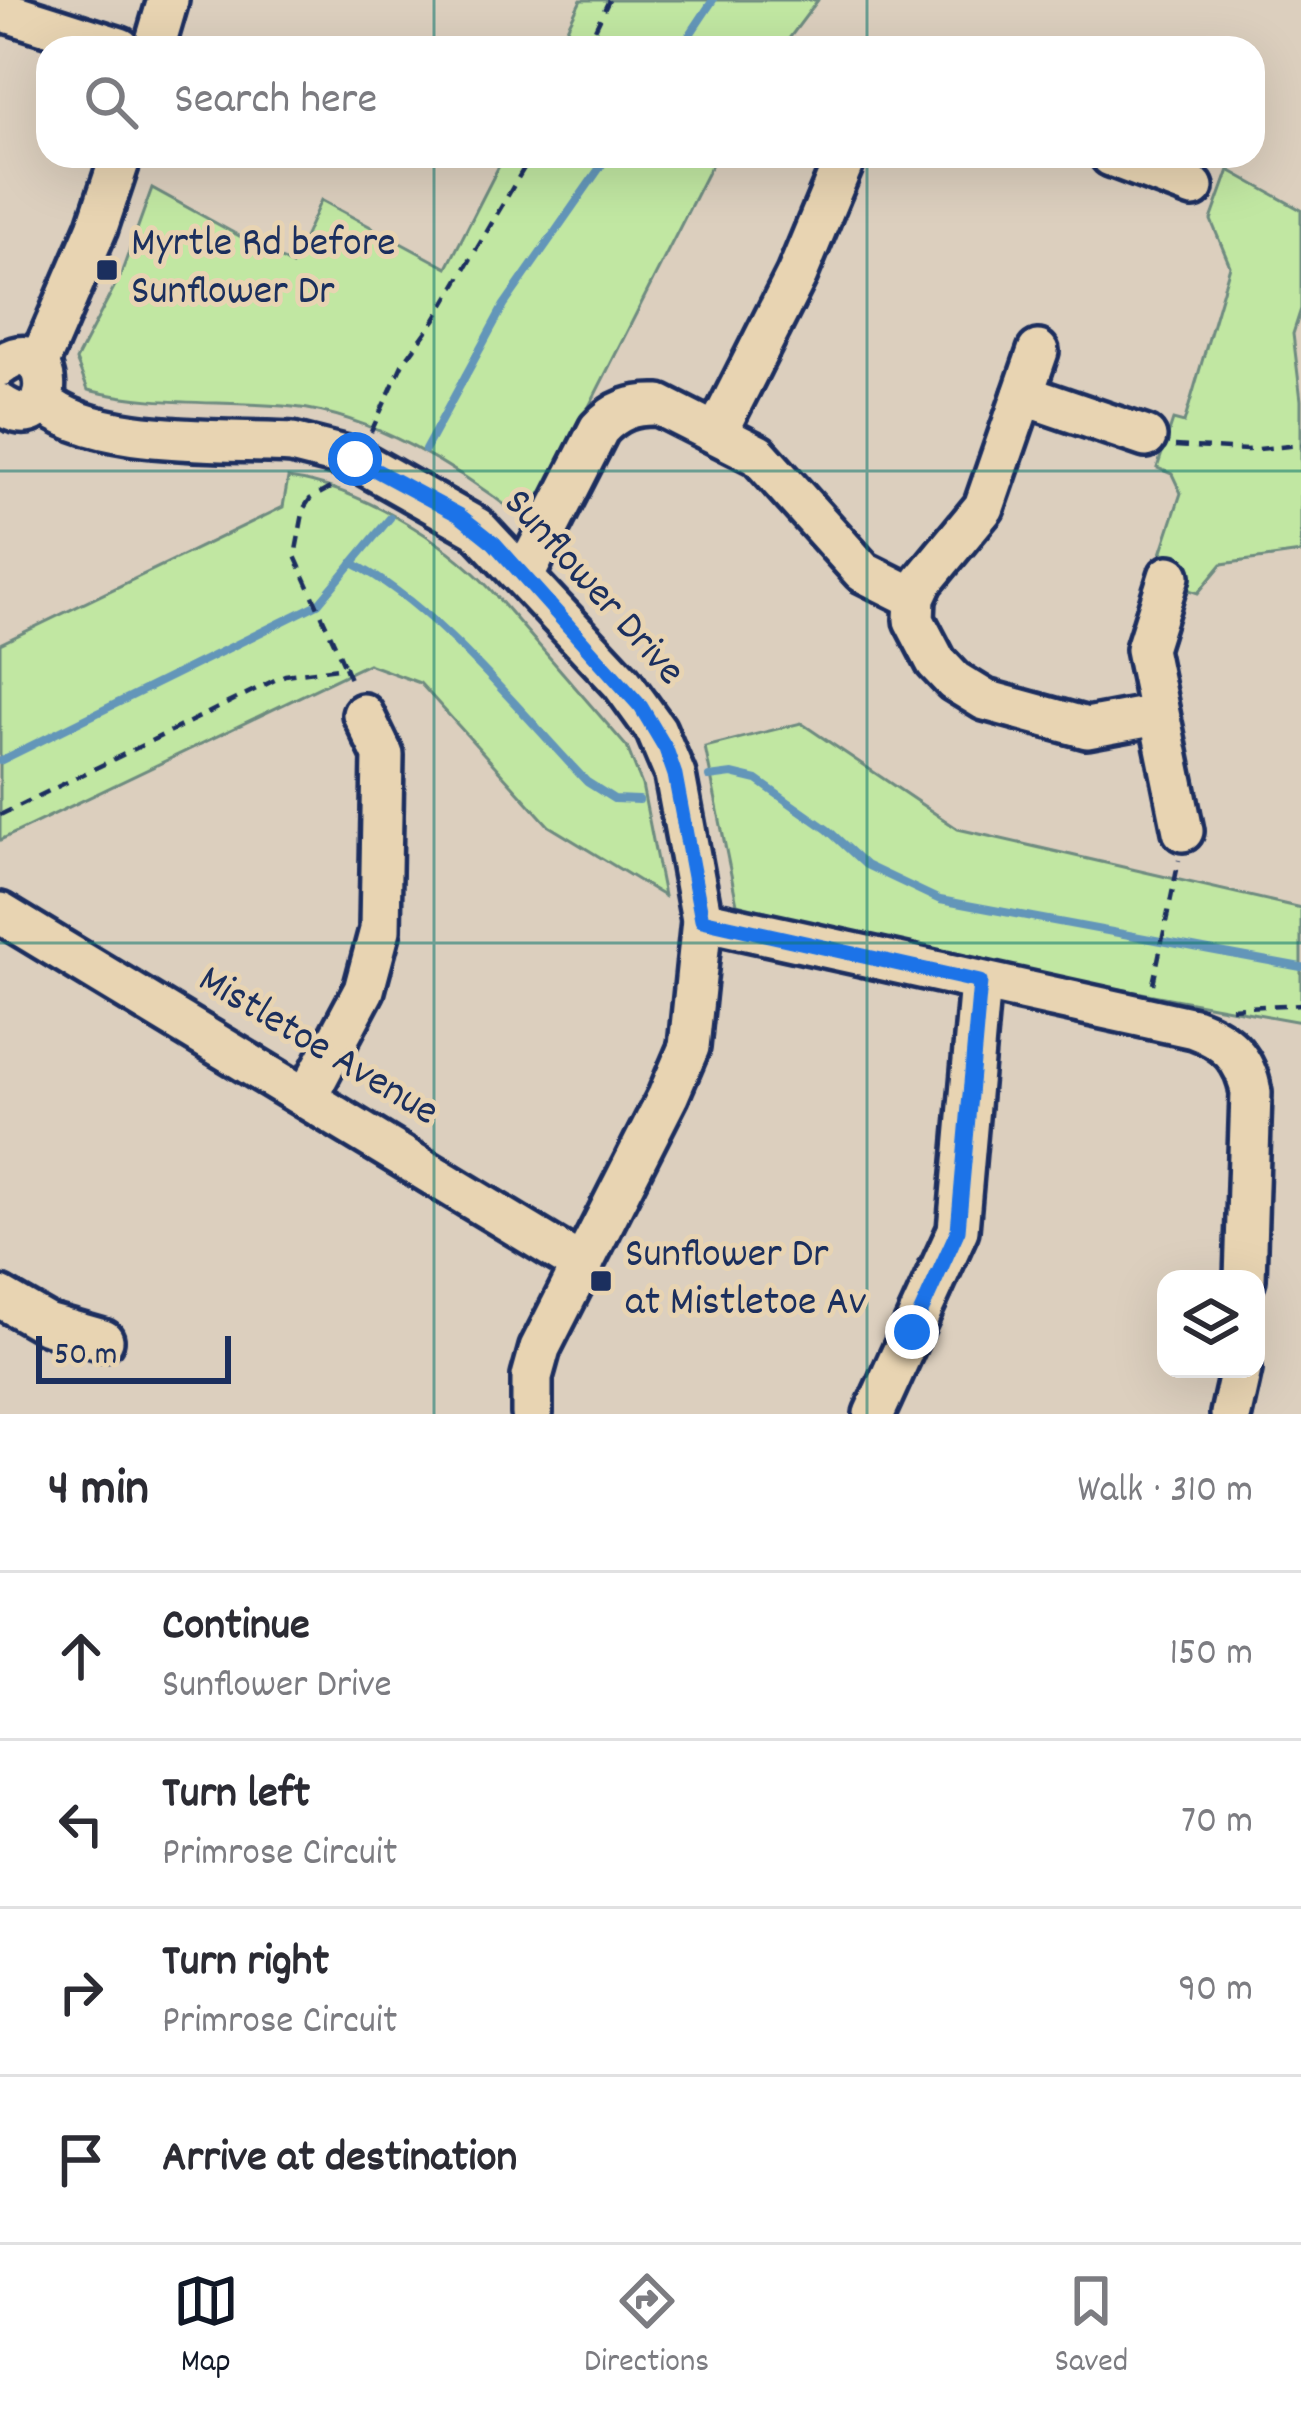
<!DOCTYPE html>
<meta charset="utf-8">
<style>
:root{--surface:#fff;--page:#f2f2f3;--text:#2b2b33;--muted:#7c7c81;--line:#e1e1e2;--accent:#111827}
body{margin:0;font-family:Dekko,sans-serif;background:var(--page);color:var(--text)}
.controls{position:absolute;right:36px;bottom:36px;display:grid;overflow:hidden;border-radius:24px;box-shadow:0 12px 48px #0002}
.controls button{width:108px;height:108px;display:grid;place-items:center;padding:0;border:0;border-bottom:3px solid var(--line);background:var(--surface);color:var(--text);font:60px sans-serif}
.scale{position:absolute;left:36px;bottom:30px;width:195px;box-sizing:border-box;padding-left:12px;border:6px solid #1b2f5e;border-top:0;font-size:33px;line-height:42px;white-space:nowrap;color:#1b2f5e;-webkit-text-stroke:9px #e8d4b2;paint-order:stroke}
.stop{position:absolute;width:36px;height:36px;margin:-27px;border:9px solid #1a73e8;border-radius:50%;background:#fff}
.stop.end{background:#1a73e8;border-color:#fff;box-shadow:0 3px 12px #0008}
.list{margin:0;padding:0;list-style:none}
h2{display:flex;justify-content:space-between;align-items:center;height:156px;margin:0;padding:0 48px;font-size:51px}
h2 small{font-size:39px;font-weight:400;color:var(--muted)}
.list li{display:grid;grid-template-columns:78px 1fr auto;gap:36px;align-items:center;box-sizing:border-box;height:168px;padding:0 48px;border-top:3px solid var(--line)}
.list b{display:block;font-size:45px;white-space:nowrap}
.list p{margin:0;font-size:39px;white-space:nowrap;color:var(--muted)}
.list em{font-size:39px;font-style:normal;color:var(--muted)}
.icon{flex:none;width:66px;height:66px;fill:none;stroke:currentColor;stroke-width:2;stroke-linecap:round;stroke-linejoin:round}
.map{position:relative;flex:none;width:1301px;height:1414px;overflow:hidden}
.search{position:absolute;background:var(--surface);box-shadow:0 12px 48px #0002;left:36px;right:36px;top:36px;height:132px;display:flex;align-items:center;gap:30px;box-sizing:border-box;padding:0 42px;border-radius:36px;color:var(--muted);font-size:45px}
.sheet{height:828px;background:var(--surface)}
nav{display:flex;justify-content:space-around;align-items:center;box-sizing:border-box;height:168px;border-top:3px solid var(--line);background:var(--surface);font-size:33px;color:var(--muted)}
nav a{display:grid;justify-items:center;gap:6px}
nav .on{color:var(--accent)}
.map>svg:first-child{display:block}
</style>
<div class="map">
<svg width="1301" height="1414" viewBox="0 0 1301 1414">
<rect width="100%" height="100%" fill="#dccfbe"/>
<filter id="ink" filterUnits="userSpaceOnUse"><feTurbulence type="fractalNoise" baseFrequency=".00833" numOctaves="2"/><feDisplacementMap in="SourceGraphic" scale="24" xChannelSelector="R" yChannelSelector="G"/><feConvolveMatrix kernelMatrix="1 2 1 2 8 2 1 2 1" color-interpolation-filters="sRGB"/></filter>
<g filter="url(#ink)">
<g fill="#c1e7a2" stroke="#6e8b80" stroke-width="3">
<path d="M 581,0 L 818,0 L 782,48 L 557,48 Z"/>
<path d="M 504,156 L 716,156 L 535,513 L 518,515 C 458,468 371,415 293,407 C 225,400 155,407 88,390 L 76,360 L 121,274 L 152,188 L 292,265 L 321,200 L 447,268 Z"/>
<path d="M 1229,170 L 1301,210 L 1301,309 L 1293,334 L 1301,400 L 1301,553 L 1222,564 L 1198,593 L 1153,578 L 1181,493 L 1172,474 L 1157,468 L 1173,420 L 1184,423 L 1230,266 L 1211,220 Z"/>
<path d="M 288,478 C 358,487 444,539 491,590 L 627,747 L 642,785 L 664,896 L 549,826 L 420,683 L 368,664 L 0,840 L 0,644 L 283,507 Z"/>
<path d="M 801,723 L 958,829 L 1301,908 L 1301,1022 L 965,961 L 737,904 L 705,747 Z"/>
</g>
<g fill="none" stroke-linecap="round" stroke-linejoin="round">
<g stroke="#6496b9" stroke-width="8">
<path d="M 681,48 L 713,0"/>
<path d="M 425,450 L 504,305 L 608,156"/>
<path d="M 352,563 C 434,603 522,714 587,782 L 614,799 L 639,800"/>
<path d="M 0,761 L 318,604 L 390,518"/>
<path d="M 709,777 L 732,774 L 757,780 L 828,830 L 866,865 L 940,900 L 1301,967"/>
</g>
<g stroke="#1b2f5e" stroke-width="48">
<g id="minor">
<path d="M 0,10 L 120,48"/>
<path d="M 154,48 L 168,0"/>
<path d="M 1111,156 L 1193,187"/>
<path d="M 1038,351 L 984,507 L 923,581 L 915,598 L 914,620 L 936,662 L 954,681 L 985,700 L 1087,728 L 1157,715"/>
<path d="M 38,365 L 97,228 L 121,156"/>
<path d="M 0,366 C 58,322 61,447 0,404"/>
<path d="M 1023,395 L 1146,437"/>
<path d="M 42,401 C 93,447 224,439 292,443 L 355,459 L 477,528 L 622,683 L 656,730 L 675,775 L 702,920 L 689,1047 L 668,1096 L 540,1348 L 532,1377 L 532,1414"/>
<path d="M 717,432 L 797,274 L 846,156"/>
<path d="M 524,576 L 599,429 C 616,410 634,404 659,405 L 758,455 L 863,572 L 915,598"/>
<path d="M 1169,576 L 1146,649 L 1183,831"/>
<path d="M 0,913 L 583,1266"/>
<path d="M 702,920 L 1194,1028 C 1225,1039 1246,1059 1251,1093 L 1245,1279"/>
<path d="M 307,1097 L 364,990 L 380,930 L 383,755 L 363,714"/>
<path d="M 0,1297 L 47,1324 L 103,1340"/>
<path d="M 874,1414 L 958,1230 L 980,982"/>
<path d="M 1231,1414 L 1241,1369"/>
</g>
</g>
<g stroke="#1b2f5e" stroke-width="4.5" stroke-dasharray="12 9" stroke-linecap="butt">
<path d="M 586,48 L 609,0"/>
<path d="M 371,432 L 402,365 L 435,320 L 531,156"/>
<path d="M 1175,446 L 1247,450 L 1301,445"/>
<path d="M 330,488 L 310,499 L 304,508 L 295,556 L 345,667"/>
<path d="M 0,815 L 285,675 L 345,667 L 352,684"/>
<path d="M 1153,984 L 1179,860"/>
<path d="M 1231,1008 L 1301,1004"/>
</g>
<use href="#minor" stroke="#e8d4b2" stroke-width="39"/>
</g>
</g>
<g fill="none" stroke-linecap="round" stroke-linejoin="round" filter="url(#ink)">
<path stroke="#1a73e8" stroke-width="15" d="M 355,459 L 459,515 L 494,543 L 641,707 L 666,749 L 675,775 L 702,920 L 980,982 L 958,1230 L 912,1332"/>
</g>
<path fill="none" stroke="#0f766e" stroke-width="3" stroke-opacity="0.55" d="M 434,0 L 434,48M 867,0 L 867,48M 434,156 L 434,1414M 867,156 L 867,1414M 0,471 L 1301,471M 0,943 L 1301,943"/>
<g fill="#1b2f5e" stroke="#e8d4b2" stroke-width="4.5">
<rect x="95" y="258" width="24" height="24" rx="6"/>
<rect x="589" y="1269" width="24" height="24" rx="6"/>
</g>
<g text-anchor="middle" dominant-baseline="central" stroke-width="10" stroke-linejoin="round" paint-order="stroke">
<g font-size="42" fill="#1b2f5e" stroke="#e8d4b2" text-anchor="start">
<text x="131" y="246">Myrtle Rd before<tspan x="131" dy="48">Sunflower Dr</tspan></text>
<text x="625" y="1257">Sunflower Dr<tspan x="625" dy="48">at Mistletoe Av</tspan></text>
</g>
<g font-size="42" fill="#1b2f5e" stroke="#e8d4b2">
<text transform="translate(592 589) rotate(48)">Sunflower Drive</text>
<text transform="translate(317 1048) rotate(31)">Mistletoe Avenue</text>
</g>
</g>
</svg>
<div class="controls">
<button><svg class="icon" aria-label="layers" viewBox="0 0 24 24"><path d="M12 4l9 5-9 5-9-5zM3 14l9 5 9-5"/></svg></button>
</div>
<div class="scale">50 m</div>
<div class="stop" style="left:355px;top:459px"></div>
<div class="stop end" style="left:912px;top:1332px"></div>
<div class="search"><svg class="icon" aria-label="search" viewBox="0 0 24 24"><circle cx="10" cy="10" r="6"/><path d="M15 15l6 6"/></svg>Search here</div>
</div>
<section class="sheet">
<h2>4 min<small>Walk · 310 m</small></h2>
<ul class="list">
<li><svg class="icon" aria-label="ahead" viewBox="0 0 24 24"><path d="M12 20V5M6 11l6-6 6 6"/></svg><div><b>Continue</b><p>Sunflower Drive</p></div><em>150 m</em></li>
<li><svg class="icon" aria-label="left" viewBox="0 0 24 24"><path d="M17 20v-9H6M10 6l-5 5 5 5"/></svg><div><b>Turn left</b><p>Primrose Circuit</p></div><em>70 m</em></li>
<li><svg class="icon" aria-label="right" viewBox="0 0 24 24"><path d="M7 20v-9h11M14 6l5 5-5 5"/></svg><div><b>Turn right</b><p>Primrose Circuit</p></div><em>90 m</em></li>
<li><svg class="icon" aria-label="arrive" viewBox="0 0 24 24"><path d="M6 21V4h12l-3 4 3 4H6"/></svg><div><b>Arrive at destination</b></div></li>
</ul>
</section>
<nav>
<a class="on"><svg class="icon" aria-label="map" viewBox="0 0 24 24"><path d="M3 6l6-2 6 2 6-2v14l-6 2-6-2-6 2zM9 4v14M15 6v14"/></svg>Map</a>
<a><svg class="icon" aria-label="directions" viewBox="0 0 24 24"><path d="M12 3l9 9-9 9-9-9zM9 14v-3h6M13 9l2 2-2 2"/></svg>Directions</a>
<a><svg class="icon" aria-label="saved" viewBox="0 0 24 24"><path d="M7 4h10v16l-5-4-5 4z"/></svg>Saved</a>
</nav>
